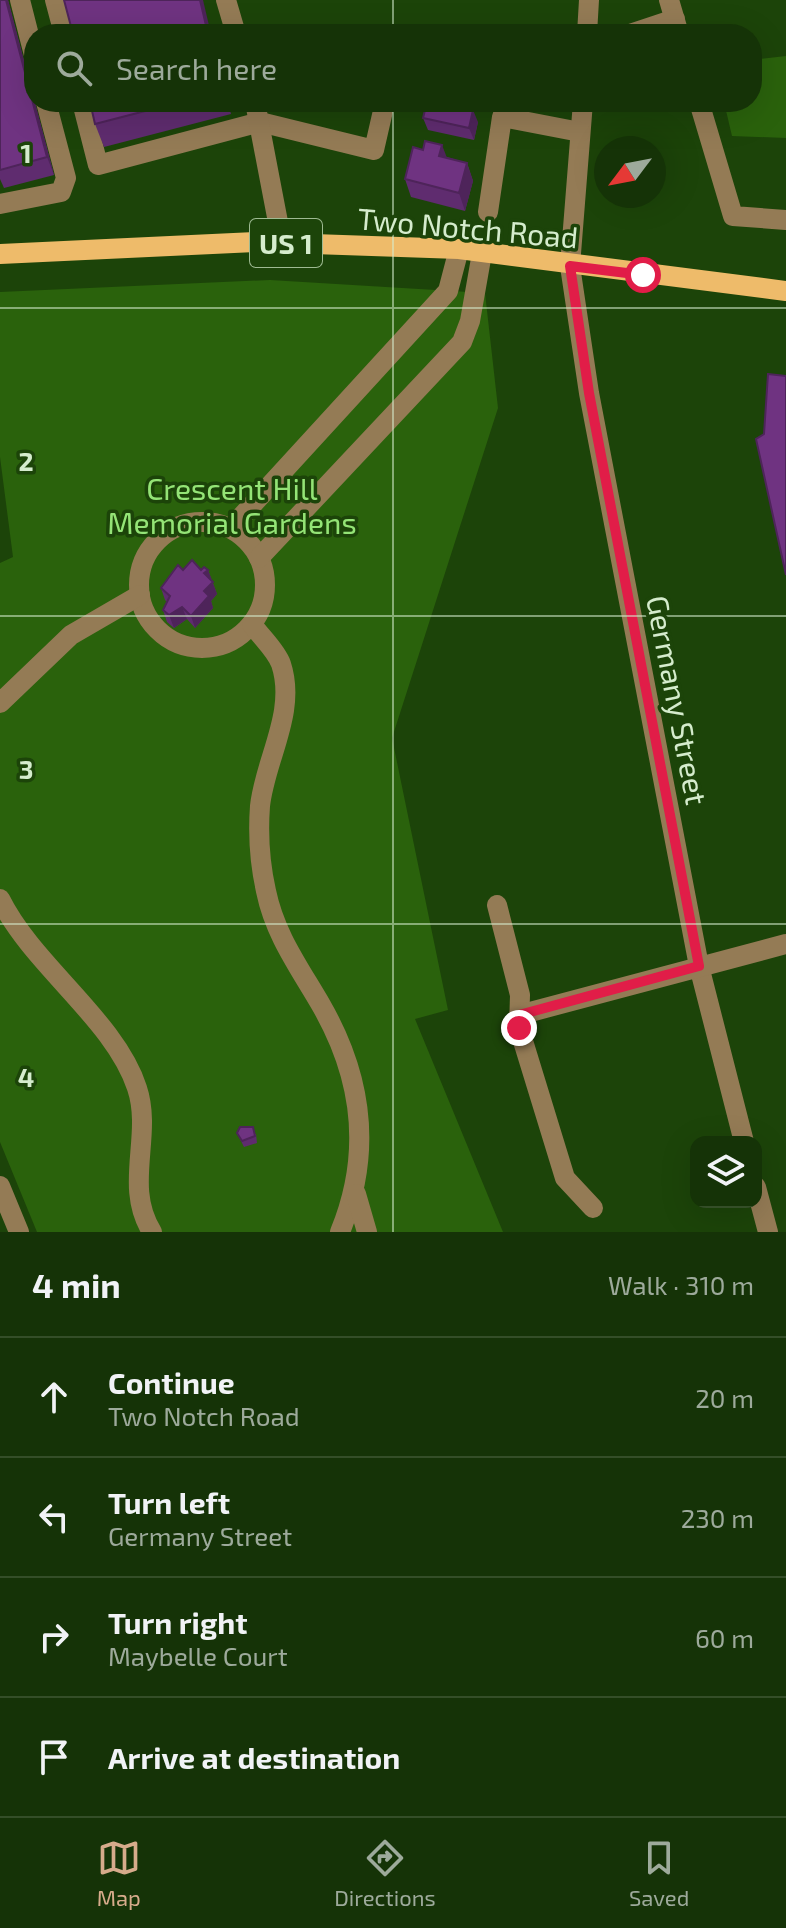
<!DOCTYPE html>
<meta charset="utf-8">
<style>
:root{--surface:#153307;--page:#1e3b11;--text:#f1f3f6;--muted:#9daa9b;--line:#344e28;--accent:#d6ab8b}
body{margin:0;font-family:"Exo 2",sans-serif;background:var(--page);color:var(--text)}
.controls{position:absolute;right:24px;bottom:24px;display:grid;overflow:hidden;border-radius:16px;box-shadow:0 8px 32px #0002}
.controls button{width:72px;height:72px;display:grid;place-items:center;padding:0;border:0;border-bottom:2px solid var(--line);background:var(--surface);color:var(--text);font:40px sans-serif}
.compass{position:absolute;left:594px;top:136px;width:72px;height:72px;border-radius:50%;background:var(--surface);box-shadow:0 8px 32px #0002;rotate:238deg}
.stop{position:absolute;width:24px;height:24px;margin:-18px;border:6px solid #e11d48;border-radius:50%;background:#fff}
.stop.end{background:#e11d48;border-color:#fff;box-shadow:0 2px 8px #0008}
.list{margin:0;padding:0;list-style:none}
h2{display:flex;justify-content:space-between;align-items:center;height:104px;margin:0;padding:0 32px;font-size:34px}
h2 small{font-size:26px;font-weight:400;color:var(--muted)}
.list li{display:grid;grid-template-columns:52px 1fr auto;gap:24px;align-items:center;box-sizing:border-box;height:120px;padding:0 32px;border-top:2px solid var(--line)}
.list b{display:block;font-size:30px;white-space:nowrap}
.list p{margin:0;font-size:26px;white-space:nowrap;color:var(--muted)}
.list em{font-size:26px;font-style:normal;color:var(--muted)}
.icon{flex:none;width:44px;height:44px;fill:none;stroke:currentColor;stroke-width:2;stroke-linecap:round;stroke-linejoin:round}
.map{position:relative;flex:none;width:786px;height:1232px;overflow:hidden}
.search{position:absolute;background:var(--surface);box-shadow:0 8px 32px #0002;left:24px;right:24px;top:24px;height:88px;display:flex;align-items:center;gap:20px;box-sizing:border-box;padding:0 28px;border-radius:32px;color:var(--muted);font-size:30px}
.sheet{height:584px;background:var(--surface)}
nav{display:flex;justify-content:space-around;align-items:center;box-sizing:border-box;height:112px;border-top:2px solid var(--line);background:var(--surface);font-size:22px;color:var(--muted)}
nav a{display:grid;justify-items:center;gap:4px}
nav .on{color:var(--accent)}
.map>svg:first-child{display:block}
</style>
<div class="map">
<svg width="786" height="1232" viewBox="0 0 786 1232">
<rect width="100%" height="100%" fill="#1c4409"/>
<g fill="#2a620c">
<path d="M 786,56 L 786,138 L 732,136 L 724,102 L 752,102 L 752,60 Z"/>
<path d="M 270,280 L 485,293 L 498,408 L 392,738 L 448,1010 L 415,1019 L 503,1232 L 37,1232 L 0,1142 L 0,563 L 13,557 L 0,457 L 0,292 Z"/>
</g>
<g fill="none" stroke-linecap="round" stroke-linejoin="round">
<g stroke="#947b55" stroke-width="20">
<path d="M 20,0 L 34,55"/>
<path d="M 55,0 L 64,34"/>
<path d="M 226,0 L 236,34"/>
<path d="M 669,0 L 679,34"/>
<path d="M 587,34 L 589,0"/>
<path d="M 630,34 L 675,19"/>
<path d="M 82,102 L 98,165 L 260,122 L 374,150 L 385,102"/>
<path d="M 255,102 L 282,243"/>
<path d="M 583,102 L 570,266 L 589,393 L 699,966 L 744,1142"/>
<path d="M 699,102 L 733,216 L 786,220"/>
<path d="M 0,204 L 61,192 L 66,178 L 46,102"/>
<path d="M 488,212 L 502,117 L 580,132"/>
<circle cx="202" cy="585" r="63"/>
<path d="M 231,528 L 448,291 L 459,249"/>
<path d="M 259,558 L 462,342 L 470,321 L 482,253"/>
<path d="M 252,624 C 260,636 276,650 281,664 C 297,712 265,759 260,806 C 258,833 260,864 266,891 C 275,935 299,967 321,1005 C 363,1078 372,1154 340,1232"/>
<path d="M 0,703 L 71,635 L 140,595"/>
<path d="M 0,899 C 33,966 115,1020 137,1088 C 153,1136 123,1186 152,1232"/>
<path d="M 497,905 L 520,995 L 519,1028 L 565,1178 L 593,1208"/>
<path d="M 519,1015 L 786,944"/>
<path d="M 0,1186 L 19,1232"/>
<path d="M 756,1187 L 768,1232"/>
<path d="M 356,1194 L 367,1232"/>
</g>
<path stroke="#eebb6a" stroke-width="20" d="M 0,254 L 255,242 L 459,249 L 786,291"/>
</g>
<g fill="#5f2c6f">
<path d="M 0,0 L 8,0 L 54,175 L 4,188 L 0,179 Z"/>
<path d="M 90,102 L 228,102 L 231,114 L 104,147 L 95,124 Z"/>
<path d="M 423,118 L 478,122 L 474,140 L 428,130 Z"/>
<path d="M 423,150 L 467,163 L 473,181 L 465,211 L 411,197 L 405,179 Z"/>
<path d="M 201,570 L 208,570 L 217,594 L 211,601 L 213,608 L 195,628 L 187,619 L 174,628 L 167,622 L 163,610 L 167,602 L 165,600 L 161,588 Z"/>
<path d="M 237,1133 L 256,1134 L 257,1143 L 244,1147 Z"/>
</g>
<g fill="#4e245a">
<path d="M 6,0 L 8,0 L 54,175 L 47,157 Z"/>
<path d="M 200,0 L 203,0 L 211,34 L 208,34 Z"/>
<path d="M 473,110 L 478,122 L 474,140 L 469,128 Z"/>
<path d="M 442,145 L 449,163 L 439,156 Z"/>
<path d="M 467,163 L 473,181 L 465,211 L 459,193 Z"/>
<path d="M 208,570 L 217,594 L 211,601 L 213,608 L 195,628 L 191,616 L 204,591 L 204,573 Z"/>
<path d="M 182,607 L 187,619 L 174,628 L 169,615 Z"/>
</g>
<g fill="#6f3381" stroke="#4e245a" stroke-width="2">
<path d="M 0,0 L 6,0 L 47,157 L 0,170 Z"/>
<path d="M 64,0 L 200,0 L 208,34 L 73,34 Z"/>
<path d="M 90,102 L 180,102 L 95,124 Z"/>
<path d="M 427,102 L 439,102 L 473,110 L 469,128 L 423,118 Z"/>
<path d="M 425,141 L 442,145 L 439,156 L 467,163 L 459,193 L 405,179 L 413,147 L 423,150 Z"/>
<path d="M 768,374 L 786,376 L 786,575 L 756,439 L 764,434 Z"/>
<path d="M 192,560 L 201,570 L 204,567 L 208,570 L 204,573 L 213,582 L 204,591 L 209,596 L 191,616 L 182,607 L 169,615 L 163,610 L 170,596 L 161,588 L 178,565 L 183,570 Z"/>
<path d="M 240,1127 L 253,1127 L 255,1136 L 242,1141 L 237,1133 Z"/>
</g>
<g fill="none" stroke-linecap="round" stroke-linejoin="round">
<path stroke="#e11d48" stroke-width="10" d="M 519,1028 L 519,1015 L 699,966 L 589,393 L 570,266 L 643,275"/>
</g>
<path fill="none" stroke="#d5eccd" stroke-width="2" stroke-opacity="0.55" d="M 393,0 L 393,34M 393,102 L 393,1232M 0,308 L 786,308M 0,616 L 786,616M 0,924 L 786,924"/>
<g text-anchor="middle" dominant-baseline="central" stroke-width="7" stroke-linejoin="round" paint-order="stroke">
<rect fill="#1c4409" stroke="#9eba92" stroke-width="2" x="250" y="219" width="72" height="48" rx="6"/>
<g font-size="28" font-weight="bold" fill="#d5eccd">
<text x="286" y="243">US 1</text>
</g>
<g font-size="30" fill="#d5eccd" stroke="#1c4409">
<text transform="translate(468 227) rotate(5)">Two Notch Road</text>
<text transform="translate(678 700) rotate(79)">Germany Street</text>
</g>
<g font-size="30" fill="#94e476" stroke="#1c4409">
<text x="232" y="488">Crescent Hill<tspan x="232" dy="34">Memorial Gardens</tspan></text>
</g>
</g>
<g font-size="26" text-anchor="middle" font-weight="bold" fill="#d5eccd" stroke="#1c4409" stroke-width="7" stroke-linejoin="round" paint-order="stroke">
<text x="26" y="163">1</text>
<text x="26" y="471">2</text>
<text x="26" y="779">3</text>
<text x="26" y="1087">4</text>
</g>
</svg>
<div class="controls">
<button><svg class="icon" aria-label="layers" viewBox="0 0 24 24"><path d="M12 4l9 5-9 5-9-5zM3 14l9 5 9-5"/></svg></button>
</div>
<svg class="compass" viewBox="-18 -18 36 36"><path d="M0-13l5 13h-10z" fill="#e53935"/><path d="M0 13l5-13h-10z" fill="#9daa9b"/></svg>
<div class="stop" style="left:643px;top:275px"></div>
<div class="stop end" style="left:519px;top:1028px"></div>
<div class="search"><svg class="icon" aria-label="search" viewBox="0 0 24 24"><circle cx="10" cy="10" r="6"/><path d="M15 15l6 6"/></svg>Search here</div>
</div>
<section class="sheet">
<h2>4 min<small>Walk · 310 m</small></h2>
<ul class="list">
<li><svg class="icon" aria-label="ahead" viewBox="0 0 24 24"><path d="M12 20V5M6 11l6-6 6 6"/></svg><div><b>Continue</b><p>Two Notch Road</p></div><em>20 m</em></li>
<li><svg class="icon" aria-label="left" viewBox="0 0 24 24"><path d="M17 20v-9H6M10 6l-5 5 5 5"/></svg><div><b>Turn left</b><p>Germany Street</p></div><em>230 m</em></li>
<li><svg class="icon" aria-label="right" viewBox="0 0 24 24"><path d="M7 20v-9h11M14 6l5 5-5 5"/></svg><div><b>Turn right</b><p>Maybelle Court</p></div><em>60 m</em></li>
<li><svg class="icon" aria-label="arrive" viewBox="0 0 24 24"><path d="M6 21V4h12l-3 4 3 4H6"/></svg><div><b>Arrive at destination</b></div></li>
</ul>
</section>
<nav>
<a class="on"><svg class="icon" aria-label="map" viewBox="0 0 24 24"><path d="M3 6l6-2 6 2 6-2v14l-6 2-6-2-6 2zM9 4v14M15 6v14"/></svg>Map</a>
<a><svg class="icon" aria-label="directions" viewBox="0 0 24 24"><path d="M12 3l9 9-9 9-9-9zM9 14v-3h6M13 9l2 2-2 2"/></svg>Directions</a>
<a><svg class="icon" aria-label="saved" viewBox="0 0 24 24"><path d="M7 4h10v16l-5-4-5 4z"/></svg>Saved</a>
</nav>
